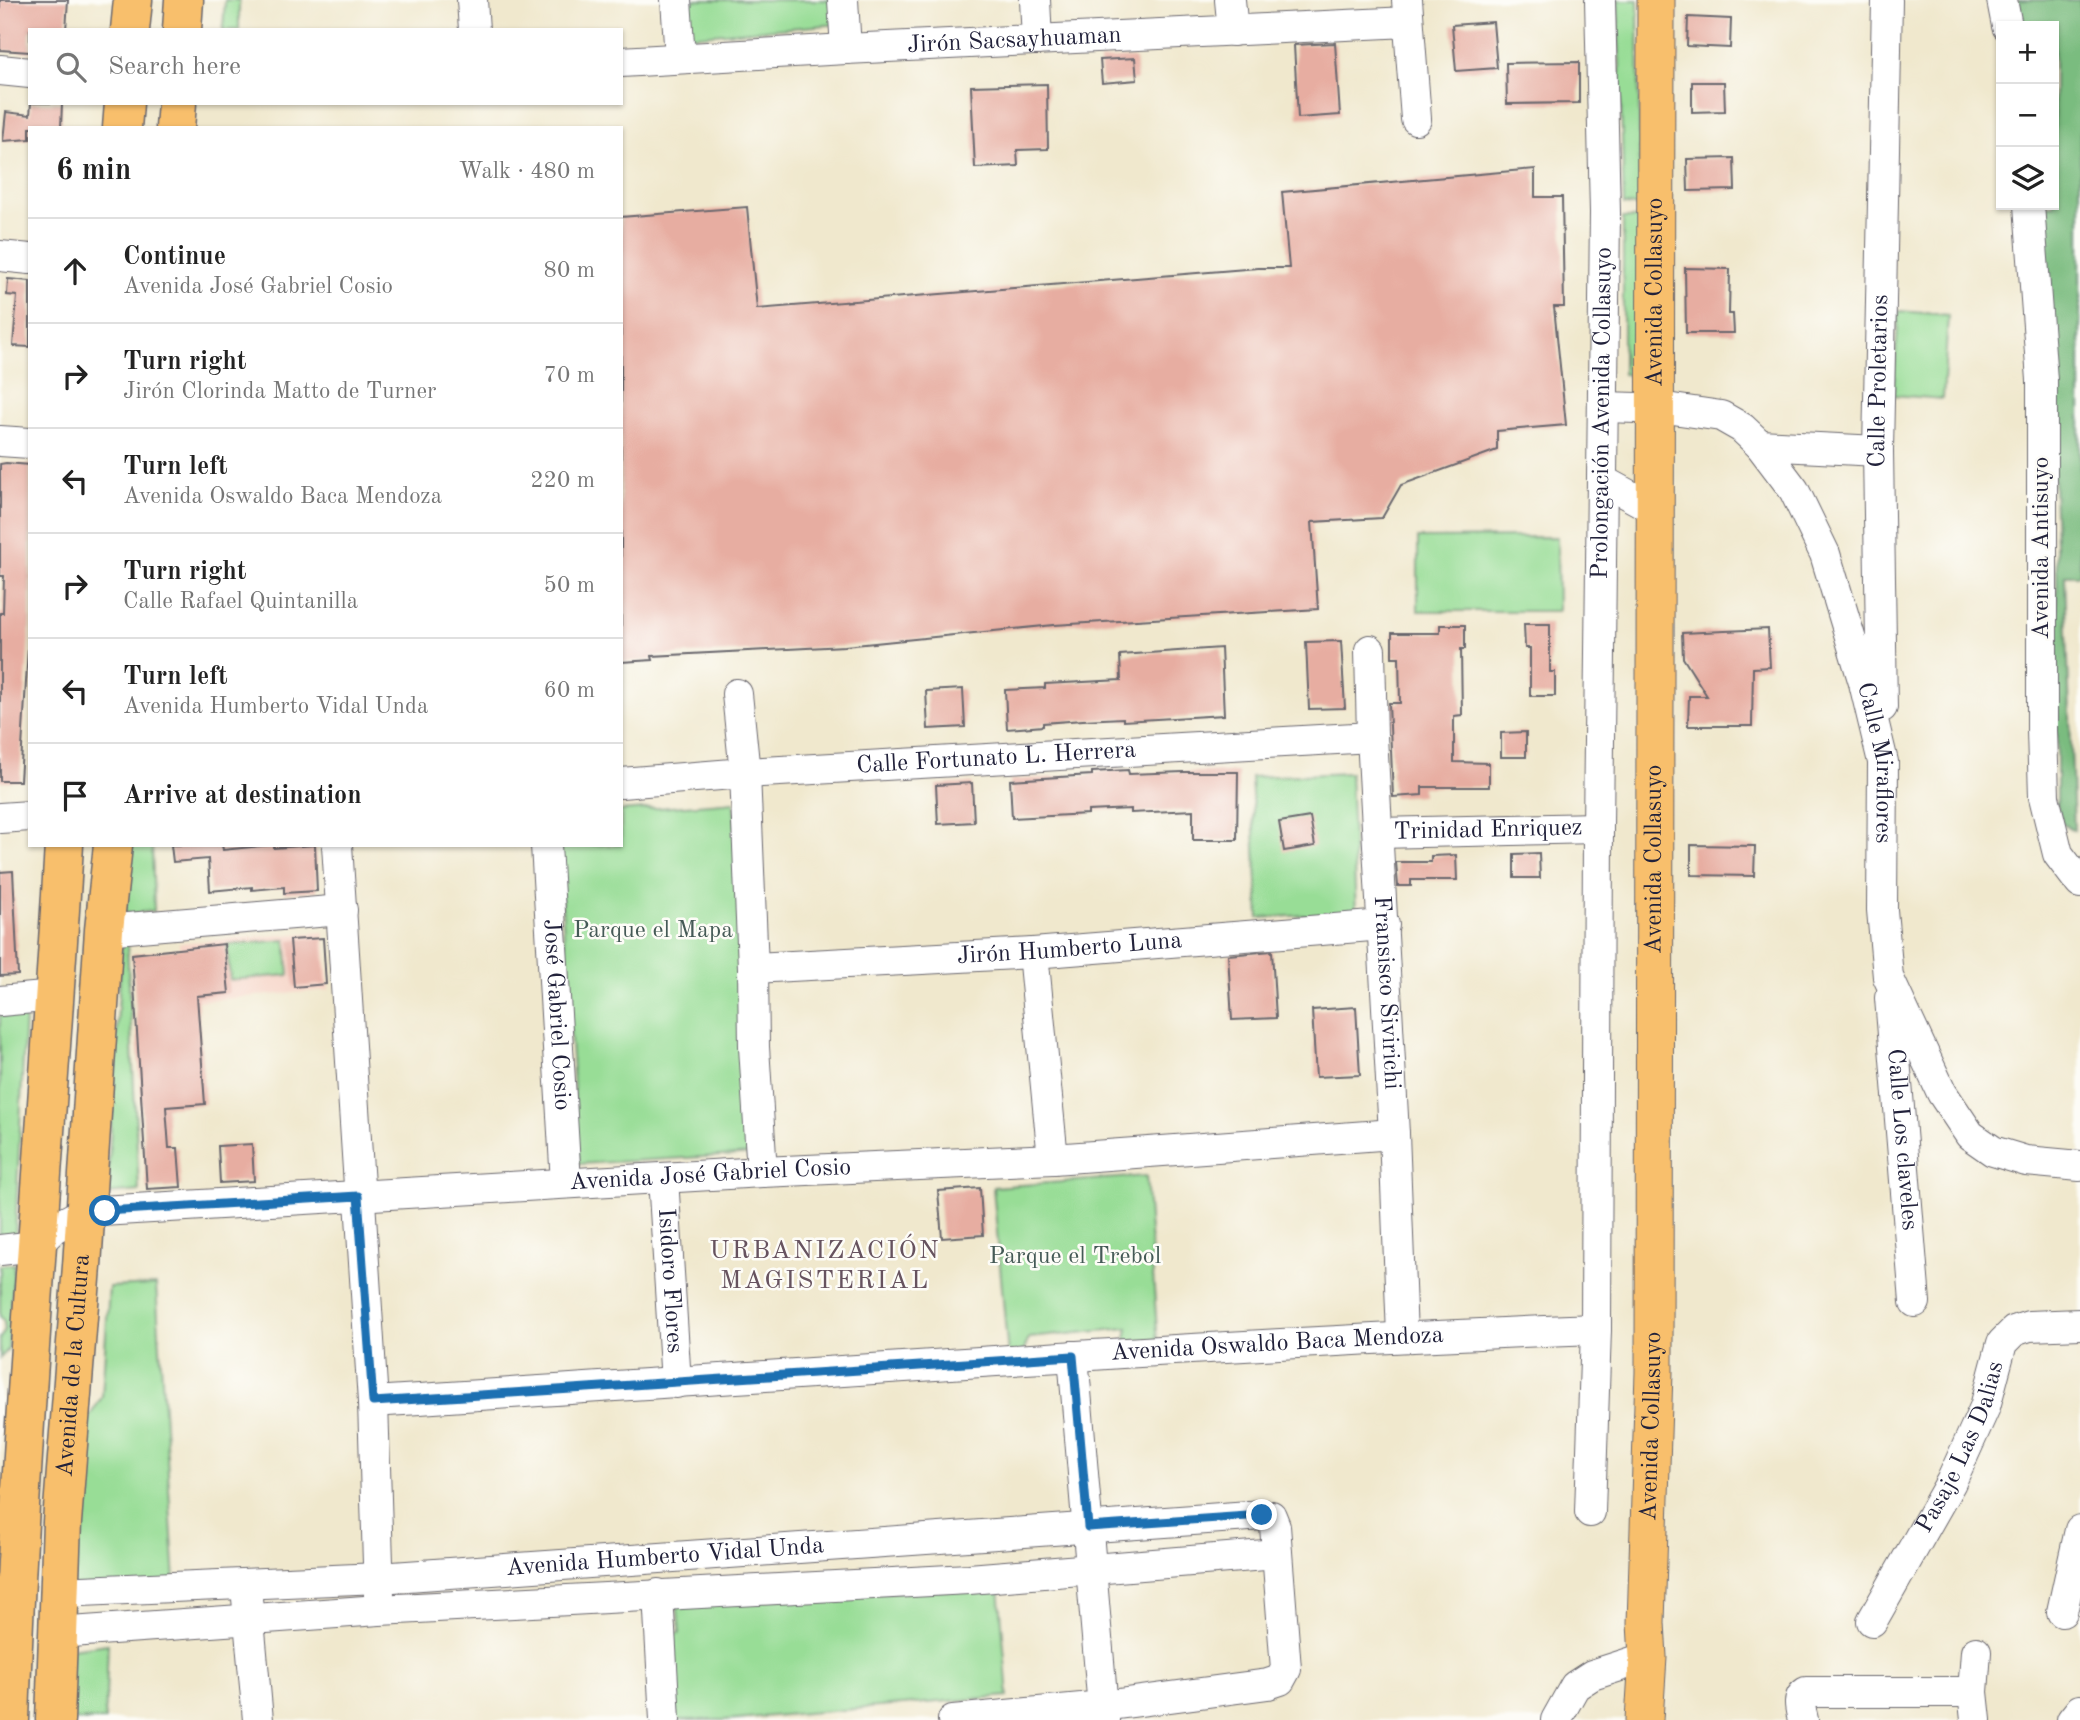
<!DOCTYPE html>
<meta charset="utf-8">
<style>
:root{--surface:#fff;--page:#f6f6f6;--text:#222;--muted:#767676;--line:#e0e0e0}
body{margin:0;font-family:"Old Standard TT",serif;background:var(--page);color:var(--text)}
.controls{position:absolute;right:21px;top:21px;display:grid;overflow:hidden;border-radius:0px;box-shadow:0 2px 5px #0004}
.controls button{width:63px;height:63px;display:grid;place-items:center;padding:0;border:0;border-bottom:2px solid var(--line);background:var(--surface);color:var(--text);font:35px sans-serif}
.stop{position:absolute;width:21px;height:21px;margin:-16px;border:5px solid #1f6fb2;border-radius:50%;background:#fff}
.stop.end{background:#1f6fb2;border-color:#fff;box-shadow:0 2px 7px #0008}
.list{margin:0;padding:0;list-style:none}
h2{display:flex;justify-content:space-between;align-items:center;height:91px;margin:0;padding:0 28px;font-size:30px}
h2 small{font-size:23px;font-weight:400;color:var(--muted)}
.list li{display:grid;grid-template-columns:46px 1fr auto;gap:21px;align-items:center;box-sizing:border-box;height:105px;padding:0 28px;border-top:2px solid var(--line)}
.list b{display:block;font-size:26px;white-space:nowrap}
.list p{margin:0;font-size:23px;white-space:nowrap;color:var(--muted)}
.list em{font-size:23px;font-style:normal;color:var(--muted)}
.icon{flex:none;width:38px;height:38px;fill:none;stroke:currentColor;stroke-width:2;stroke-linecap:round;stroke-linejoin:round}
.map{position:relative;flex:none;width:2080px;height:1720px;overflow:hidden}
.search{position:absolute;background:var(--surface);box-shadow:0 2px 5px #0004;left:28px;top:28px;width:595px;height:77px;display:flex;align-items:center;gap:18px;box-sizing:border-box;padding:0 24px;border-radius:0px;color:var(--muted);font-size:26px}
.panel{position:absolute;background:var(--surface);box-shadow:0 2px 5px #0004;left:28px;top:126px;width:595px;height:721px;border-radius:0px}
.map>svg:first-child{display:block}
</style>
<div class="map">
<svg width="2080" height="1720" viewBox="0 0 2080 1720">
<rect width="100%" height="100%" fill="#fdfcf7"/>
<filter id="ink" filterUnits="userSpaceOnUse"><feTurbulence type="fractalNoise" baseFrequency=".0143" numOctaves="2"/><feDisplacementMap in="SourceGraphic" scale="14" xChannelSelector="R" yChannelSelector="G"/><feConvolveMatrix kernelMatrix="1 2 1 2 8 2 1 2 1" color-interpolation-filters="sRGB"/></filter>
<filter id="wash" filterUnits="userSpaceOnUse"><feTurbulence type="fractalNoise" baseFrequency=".00686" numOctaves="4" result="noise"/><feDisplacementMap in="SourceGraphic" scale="28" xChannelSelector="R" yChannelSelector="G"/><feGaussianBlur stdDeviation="1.57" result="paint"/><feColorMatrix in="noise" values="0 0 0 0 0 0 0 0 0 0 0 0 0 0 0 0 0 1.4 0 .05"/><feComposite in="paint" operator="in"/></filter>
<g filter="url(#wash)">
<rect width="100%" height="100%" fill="#f0e8cd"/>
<path fill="#f6d2c4" d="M 324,932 L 329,990 L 184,1002 L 179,943 Z"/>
<g fill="#98dd96" stroke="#5d8068" stroke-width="2">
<path d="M 225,0 L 239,0 L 239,30 L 223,30 Z"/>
<path d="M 686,0 L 839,0 L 840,24 L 688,36 Z"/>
<path d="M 1618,0 L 1638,0 L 1640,206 L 1624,205 Z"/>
<path d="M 1623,218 L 1640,218 L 1641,375 L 1623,374 Z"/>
<path d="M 1899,311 L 1948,315 L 1943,399 L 1893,395 Z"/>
<path d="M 1557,537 L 1558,611 L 1418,611 L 1418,538 Z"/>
<path d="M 1350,773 L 1356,912 L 1259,918 L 1251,777 Z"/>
<path d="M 734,802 L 756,1154 L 579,1164 L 558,845 L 621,845 L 621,811 Z"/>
<path d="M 130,845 L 152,845 L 154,911 L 125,914 Z"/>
<path d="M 286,940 L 289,975 L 230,980 L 227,945 Z"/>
<path d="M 122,943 L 127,943 L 139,1191 L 107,1194 Z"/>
<path d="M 25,1014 L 15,1237 L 0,1239 L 0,1016 Z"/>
<path d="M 1146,1176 L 1158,1345 L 1125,1346 L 1128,1328 L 1029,1338 L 1022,1355 L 1008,1356 L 993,1187 Z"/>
<path d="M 14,1264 L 8,1350 L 0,1358 L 0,1338 L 5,1331 L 4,1322 L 0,1316 L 0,1265 Z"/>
<path d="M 156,1285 L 175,1582 L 72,1589 L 84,1425 L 102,1397 L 109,1287 Z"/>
<path d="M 999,1587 L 1008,1696 L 725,1720 L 676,1720 L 668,1635 L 680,1633 L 677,1602 Z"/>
<path d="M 108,1644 L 105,1720 L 69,1720 L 71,1649 Z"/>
</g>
<path fill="#7abc7f" stroke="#4e6f5d" stroke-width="2" d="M 2018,0 L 2080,0 L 2080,575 L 2065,575 L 2074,830 L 2062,824 L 2057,805 L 2057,575 L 2047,269 L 2040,205 L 2054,205 L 2054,26 L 2021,26 Z"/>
<g id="blocks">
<g fill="#e7ada1">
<path d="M 0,0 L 68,0 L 66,30 L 30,30 L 30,52 L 0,50 Z"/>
<path d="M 1688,17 L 1731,19 L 1730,48 L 1687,46 Z"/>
<path d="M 1493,22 L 1497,68 L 1456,71 L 1452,25 Z"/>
<path d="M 1335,43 L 1340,115 L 1298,118 L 1294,45 Z"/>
<path d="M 1135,58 L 1137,80 L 1102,83 L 1100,60 Z"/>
<path d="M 1579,62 L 1579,103 L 1507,104 L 1506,63 Z"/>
<path d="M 1692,82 L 1724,82 L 1725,111 L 1692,112 Z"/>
<path d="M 1047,84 L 1048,149 L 1017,150 L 1018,166 L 975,168 L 971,86 Z"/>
<path d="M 31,103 L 62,103 L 61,128 L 30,128 L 30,139 L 3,141 L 6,112 L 30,115 Z"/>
<path d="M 1734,158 L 1735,190 L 1688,191 L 1687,159 Z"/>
<path d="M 1535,169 L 1535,197 L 1562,197 L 1564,307 L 1554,307 L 1566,425 L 1497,431 L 1497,450 L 1401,485 L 1382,518 L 1312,522 L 1318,609 L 1054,625 L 845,646 L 652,656 L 653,660 L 621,662 L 621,217 L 747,207 L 757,309 L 1258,268 L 1289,268 L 1282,192 Z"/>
<path d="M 1685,268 L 1730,269 L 1729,314 L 1733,314 L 1734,333 L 1686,333 Z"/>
<path d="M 8,279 L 30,281 L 30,347 L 13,346 L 17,296 L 7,295 Z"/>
<path d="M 6,463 L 30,465 L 30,616 L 20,781 L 0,781 L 0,613 L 3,613 L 4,576 L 0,576 L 0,464 Z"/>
<path d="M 1524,624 L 1550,624 L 1550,672 L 1555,672 L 1555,696 L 1530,696 L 1530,648 L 1525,648 Z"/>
<path d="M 1440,625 L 1465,625 L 1465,649 L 1461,649 L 1462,715 L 1454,716 L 1454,762 L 1489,763 L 1489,787 L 1422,787 L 1422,795 L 1393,797 L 1389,703 L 1400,703 L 1399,657 L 1392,657 L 1392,633 L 1440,633 Z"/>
<path d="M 1768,629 L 1770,667 L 1753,668 L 1752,726 L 1688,726 L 1689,696 L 1707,696 L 1683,658 L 1682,633 Z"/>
<path d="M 1341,641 L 1345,708 L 1309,709 L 1306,642 Z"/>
<path d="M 1221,648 L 1224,715 L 1123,721 L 1123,718 L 1083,720 L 1043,723 L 1043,726 L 1007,729 L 1005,690 L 1045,688 L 1045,684 L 1121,680 L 1120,655 Z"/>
<path d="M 963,689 L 965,727 L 928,729 L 926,691 Z"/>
<path d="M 1526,732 L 1526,757 L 1501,757 L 1501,733 Z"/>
<path d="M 1128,770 L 1129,774 L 1184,772 L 1238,772 L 1237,840 L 1193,840 L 1193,810 L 1131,813 L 1131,809 L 1088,811 L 1088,814 L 1012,818 L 1010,780 L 1092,775 L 1092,772 Z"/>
<path d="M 972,783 L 974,822 L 938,824 L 936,785 Z"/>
<path d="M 1310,817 L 1315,846 L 1284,851 L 1279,822 Z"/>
<path d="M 171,845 L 222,845 L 223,850 L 271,845 L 274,845 L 274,848 L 315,845 L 317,891 L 284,893 L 284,887 L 252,890 L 252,887 L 210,891 L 208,859 L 173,862 Z"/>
<path d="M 1691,845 L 1755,846 L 1754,876 L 1691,875 Z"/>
<path d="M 1539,853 L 1540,878 L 1514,878 L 1514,854 Z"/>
<path d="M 1456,855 L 1457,880 L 1411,880 L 1411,886 L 1398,886 L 1396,862 L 1431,862 L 1431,856 Z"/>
<path d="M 13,871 L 18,975 L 0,976 L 0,872 Z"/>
<path d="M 323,938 L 326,984 L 294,987 L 290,940 Z"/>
<path d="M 224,944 L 229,993 L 197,996 L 205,1104 L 166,1107 L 169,1148 L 178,1148 L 181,1187 L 147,1189 L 132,954 Z"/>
<path d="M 1272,951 L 1276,1018 L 1232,1020 L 1228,955 Z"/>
<path d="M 1356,1007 L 1360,1075 L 1316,1077 L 1312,1010 Z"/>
<path d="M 252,1144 L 254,1181 L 220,1183 L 218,1146 Z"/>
<path d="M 980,1188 L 983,1235 L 942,1238 L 938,1191 Z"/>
</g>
</g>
</g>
<g filter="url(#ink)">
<use href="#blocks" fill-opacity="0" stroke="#6a676e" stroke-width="2"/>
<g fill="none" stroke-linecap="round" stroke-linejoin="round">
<g stroke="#6a676e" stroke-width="32">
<g id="minor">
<path d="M 472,0 L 474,30"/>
<path d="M 676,0 L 680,58"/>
<path d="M 843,0 L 846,49"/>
<path d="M 1035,0 L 1037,40"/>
<path d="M 1230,0 L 1233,31"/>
<path d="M 1407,0 L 1416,119"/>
<path d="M 2002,0 L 2007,26"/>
<path id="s1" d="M 621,62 L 846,49 L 1408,22"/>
<path d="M 0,70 L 30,73"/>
<path d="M 2029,205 L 2042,380 L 2042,730 L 2044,797 L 2058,854 L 2080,883"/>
<path d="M 0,256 L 30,259"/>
<path id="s2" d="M 1603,407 L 1673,409 L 1721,416 L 1742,428 L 1760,445 L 1794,490 L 1825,554 L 1864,683 L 1883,762 L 1882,910 L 1888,977 L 1942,1093 L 1970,1135 L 1993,1151 L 2026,1161 L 2080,1166"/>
<path d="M 0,441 L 30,443"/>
<path d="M 1760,445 L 1878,451"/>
<path d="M 1603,481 L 1656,510"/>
<path id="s3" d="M 1370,650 L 1372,737 L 1394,1134 L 1402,1336"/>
<path d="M 737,694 L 745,773 L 753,968 L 754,1047 L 762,1172"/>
<path id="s4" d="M 1882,707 L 1878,451 L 1887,0"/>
<path id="s5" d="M 621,783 L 745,773 L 1372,737"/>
<path d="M 0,818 L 30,816"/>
<path id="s6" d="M 1378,833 L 1598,828"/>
<path d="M 337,845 L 373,1402 L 379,1596"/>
<path id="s7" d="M 546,845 L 566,1183"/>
<path d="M 104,930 L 342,910"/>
<path d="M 1033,953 L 1053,1159"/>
<path id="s8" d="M 753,968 L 1033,953 L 1384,925"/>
<path id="s9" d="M 1890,998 L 1915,1302"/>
<path d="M 0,1001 L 55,996"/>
<path id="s10" d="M 663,1178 L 676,1383"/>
<path id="s11" d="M 0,1250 L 36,1246 L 54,1228 L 84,1212 L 762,1172 L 1053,1159 L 1394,1134"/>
<path d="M 1073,1356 L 1104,1720"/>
<path id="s12" d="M 373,1402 C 780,1376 1188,1345 1596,1329"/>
<path id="s13" d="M 1590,1512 L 1596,1329 L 1598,828 L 1605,213 L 1600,0"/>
<path id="s14" d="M 59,1592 L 379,1578 L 1263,1515 L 1271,1516 L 1275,1526 L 1286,1669 L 1280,1680 L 1268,1684 L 1103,1706 L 953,1720"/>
<path d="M 658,1594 L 665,1720"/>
<path d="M 247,1598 L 258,1720"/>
<path d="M 2062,1612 L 2080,1530"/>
<path id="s15" d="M 1872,1621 L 1951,1482 L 1985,1407 L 2002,1343 L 2014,1331 L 2029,1326 L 2080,1324"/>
<path d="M 57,1633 L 379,1610 L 969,1579 L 1277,1554"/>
<path d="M 1976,1652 L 1973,1692 L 1976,1720"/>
<path d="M 1556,1720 L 1575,1686 L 1592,1675 L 1648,1657"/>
<path d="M 1803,1720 C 1801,1710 1796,1698 1806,1692 L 1973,1692"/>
<path d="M 2072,1720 L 2080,1710"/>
</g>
</g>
<g stroke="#6a676e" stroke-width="39">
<g id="major">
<path id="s16" d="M 1644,1720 L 1648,1657 L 1646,1623 L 1654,1372 L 1656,0"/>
</g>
</g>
<g stroke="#6a676e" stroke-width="41">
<g id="highway">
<path d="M 130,30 L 133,0"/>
<path d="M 182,30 L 184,0"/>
<path d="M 122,128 L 124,103"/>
<path d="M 175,128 L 177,103"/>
<path d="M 10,1720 C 20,1428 47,1137 64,845"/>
<path id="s17" d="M 55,1720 L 62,1522 L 82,1266 L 104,930 L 113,845"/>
</g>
</g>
<use href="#minor" stroke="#fff" stroke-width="30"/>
<use href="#major" stroke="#f8bf6c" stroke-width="37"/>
<use href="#highway" stroke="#f8bf6c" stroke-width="38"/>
</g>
</g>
<g fill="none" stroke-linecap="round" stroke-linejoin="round" filter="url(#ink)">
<path stroke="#1f6fb2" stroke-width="9" d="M 105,1211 L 358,1196 L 373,1402 L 1073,1356 L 1088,1527 L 1262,1515"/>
</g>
<g text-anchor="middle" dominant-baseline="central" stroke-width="5" stroke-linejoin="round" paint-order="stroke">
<g font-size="24" fill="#22223b" stroke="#fdfcf7">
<text stroke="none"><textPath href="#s1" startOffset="394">Jirón Sacsayhuaman</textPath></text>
<text stroke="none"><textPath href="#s16" startOffset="1428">Avenida Collasuyo</textPath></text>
<text stroke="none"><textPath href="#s4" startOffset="326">Calle Proletarios</textPath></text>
<text stroke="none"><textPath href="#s13" startOffset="1099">Prolongación Avenida Collasuyo</textPath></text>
<text transform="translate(2042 548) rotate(-90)">Avenida Antisuyo</text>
<text stroke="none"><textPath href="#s5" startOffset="376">Calle Fortunato L. Herrera</textPath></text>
<text stroke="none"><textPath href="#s2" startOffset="511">Calle Miraflores</textPath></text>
<text stroke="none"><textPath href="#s6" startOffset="110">Trinidad Enriquez</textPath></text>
<text stroke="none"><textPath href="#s16" startOffset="861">Avenida Collasuyo</textPath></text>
<text stroke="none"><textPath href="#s8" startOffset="317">Jirón Humberto Luna</textPath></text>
<text stroke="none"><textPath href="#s3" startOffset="343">Fransisco Sivirichi</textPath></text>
<text stroke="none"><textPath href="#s7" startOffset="170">José Gabriel Cosio</textPath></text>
<text stroke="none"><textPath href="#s9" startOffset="142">Calle Los claveles</textPath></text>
<text stroke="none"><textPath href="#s11" startOffset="723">Avenida José Gabriel Cosio</textPath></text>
<text stroke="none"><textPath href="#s10" startOffset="103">Isidoro Flores</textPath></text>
<text stroke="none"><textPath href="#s12" startOffset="906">Avenida Oswaldo Baca Mendoza</textPath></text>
<text stroke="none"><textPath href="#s17" startOffset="355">Avenida de la Cultura</textPath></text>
<text stroke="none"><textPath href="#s16" startOffset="294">Avenida Collasuyo</textPath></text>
<text stroke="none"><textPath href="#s15" startOffset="196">Pasaje Las Dalias</textPath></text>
<text stroke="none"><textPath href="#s14" startOffset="607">Avenida Humberto Vidal Unda</textPath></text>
</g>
<g font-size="24" fill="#455a56" stroke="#fdfcf7">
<text x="653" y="931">Parque el Mapa</text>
<text x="1075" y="1257">Parque el Trebol</text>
</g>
<g font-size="26" letter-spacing="2" fill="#67535f" stroke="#fdfcf7">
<text x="825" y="1251">URBANIZACIÓN<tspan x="825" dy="30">MAGISTERIAL</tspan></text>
</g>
</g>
</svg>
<div class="controls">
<button>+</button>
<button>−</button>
<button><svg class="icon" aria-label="layers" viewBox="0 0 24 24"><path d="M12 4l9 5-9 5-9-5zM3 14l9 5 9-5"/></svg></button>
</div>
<div class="stop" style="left:105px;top:1211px"></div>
<div class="stop end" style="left:1262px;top:1515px"></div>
<div class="search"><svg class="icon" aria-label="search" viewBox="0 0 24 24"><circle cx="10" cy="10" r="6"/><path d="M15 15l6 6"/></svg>Search here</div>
<section class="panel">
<h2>6 min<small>Walk · 480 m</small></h2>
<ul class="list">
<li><svg class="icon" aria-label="ahead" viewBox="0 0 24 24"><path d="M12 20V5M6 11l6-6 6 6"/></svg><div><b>Continue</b><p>Avenida José Gabriel Cosio</p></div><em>80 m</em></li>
<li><svg class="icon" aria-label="right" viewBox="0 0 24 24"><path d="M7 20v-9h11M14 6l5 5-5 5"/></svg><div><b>Turn right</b><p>Jirón Clorinda Matto de Turner</p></div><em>70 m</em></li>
<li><svg class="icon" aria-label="left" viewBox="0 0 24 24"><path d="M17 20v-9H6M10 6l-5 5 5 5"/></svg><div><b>Turn left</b><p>Avenida Oswaldo Baca Mendoza</p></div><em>220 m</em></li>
<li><svg class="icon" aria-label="right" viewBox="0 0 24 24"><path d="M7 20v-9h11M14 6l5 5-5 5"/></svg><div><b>Turn right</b><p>Calle Rafael Quintanilla</p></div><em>50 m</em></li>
<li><svg class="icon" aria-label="left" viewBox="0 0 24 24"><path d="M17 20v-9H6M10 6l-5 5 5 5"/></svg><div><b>Turn left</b><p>Avenida Humberto Vidal Unda</p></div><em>60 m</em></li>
<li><svg class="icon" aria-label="arrive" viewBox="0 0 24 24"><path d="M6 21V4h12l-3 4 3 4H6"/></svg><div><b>Arrive at destination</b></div></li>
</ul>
</section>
</div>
